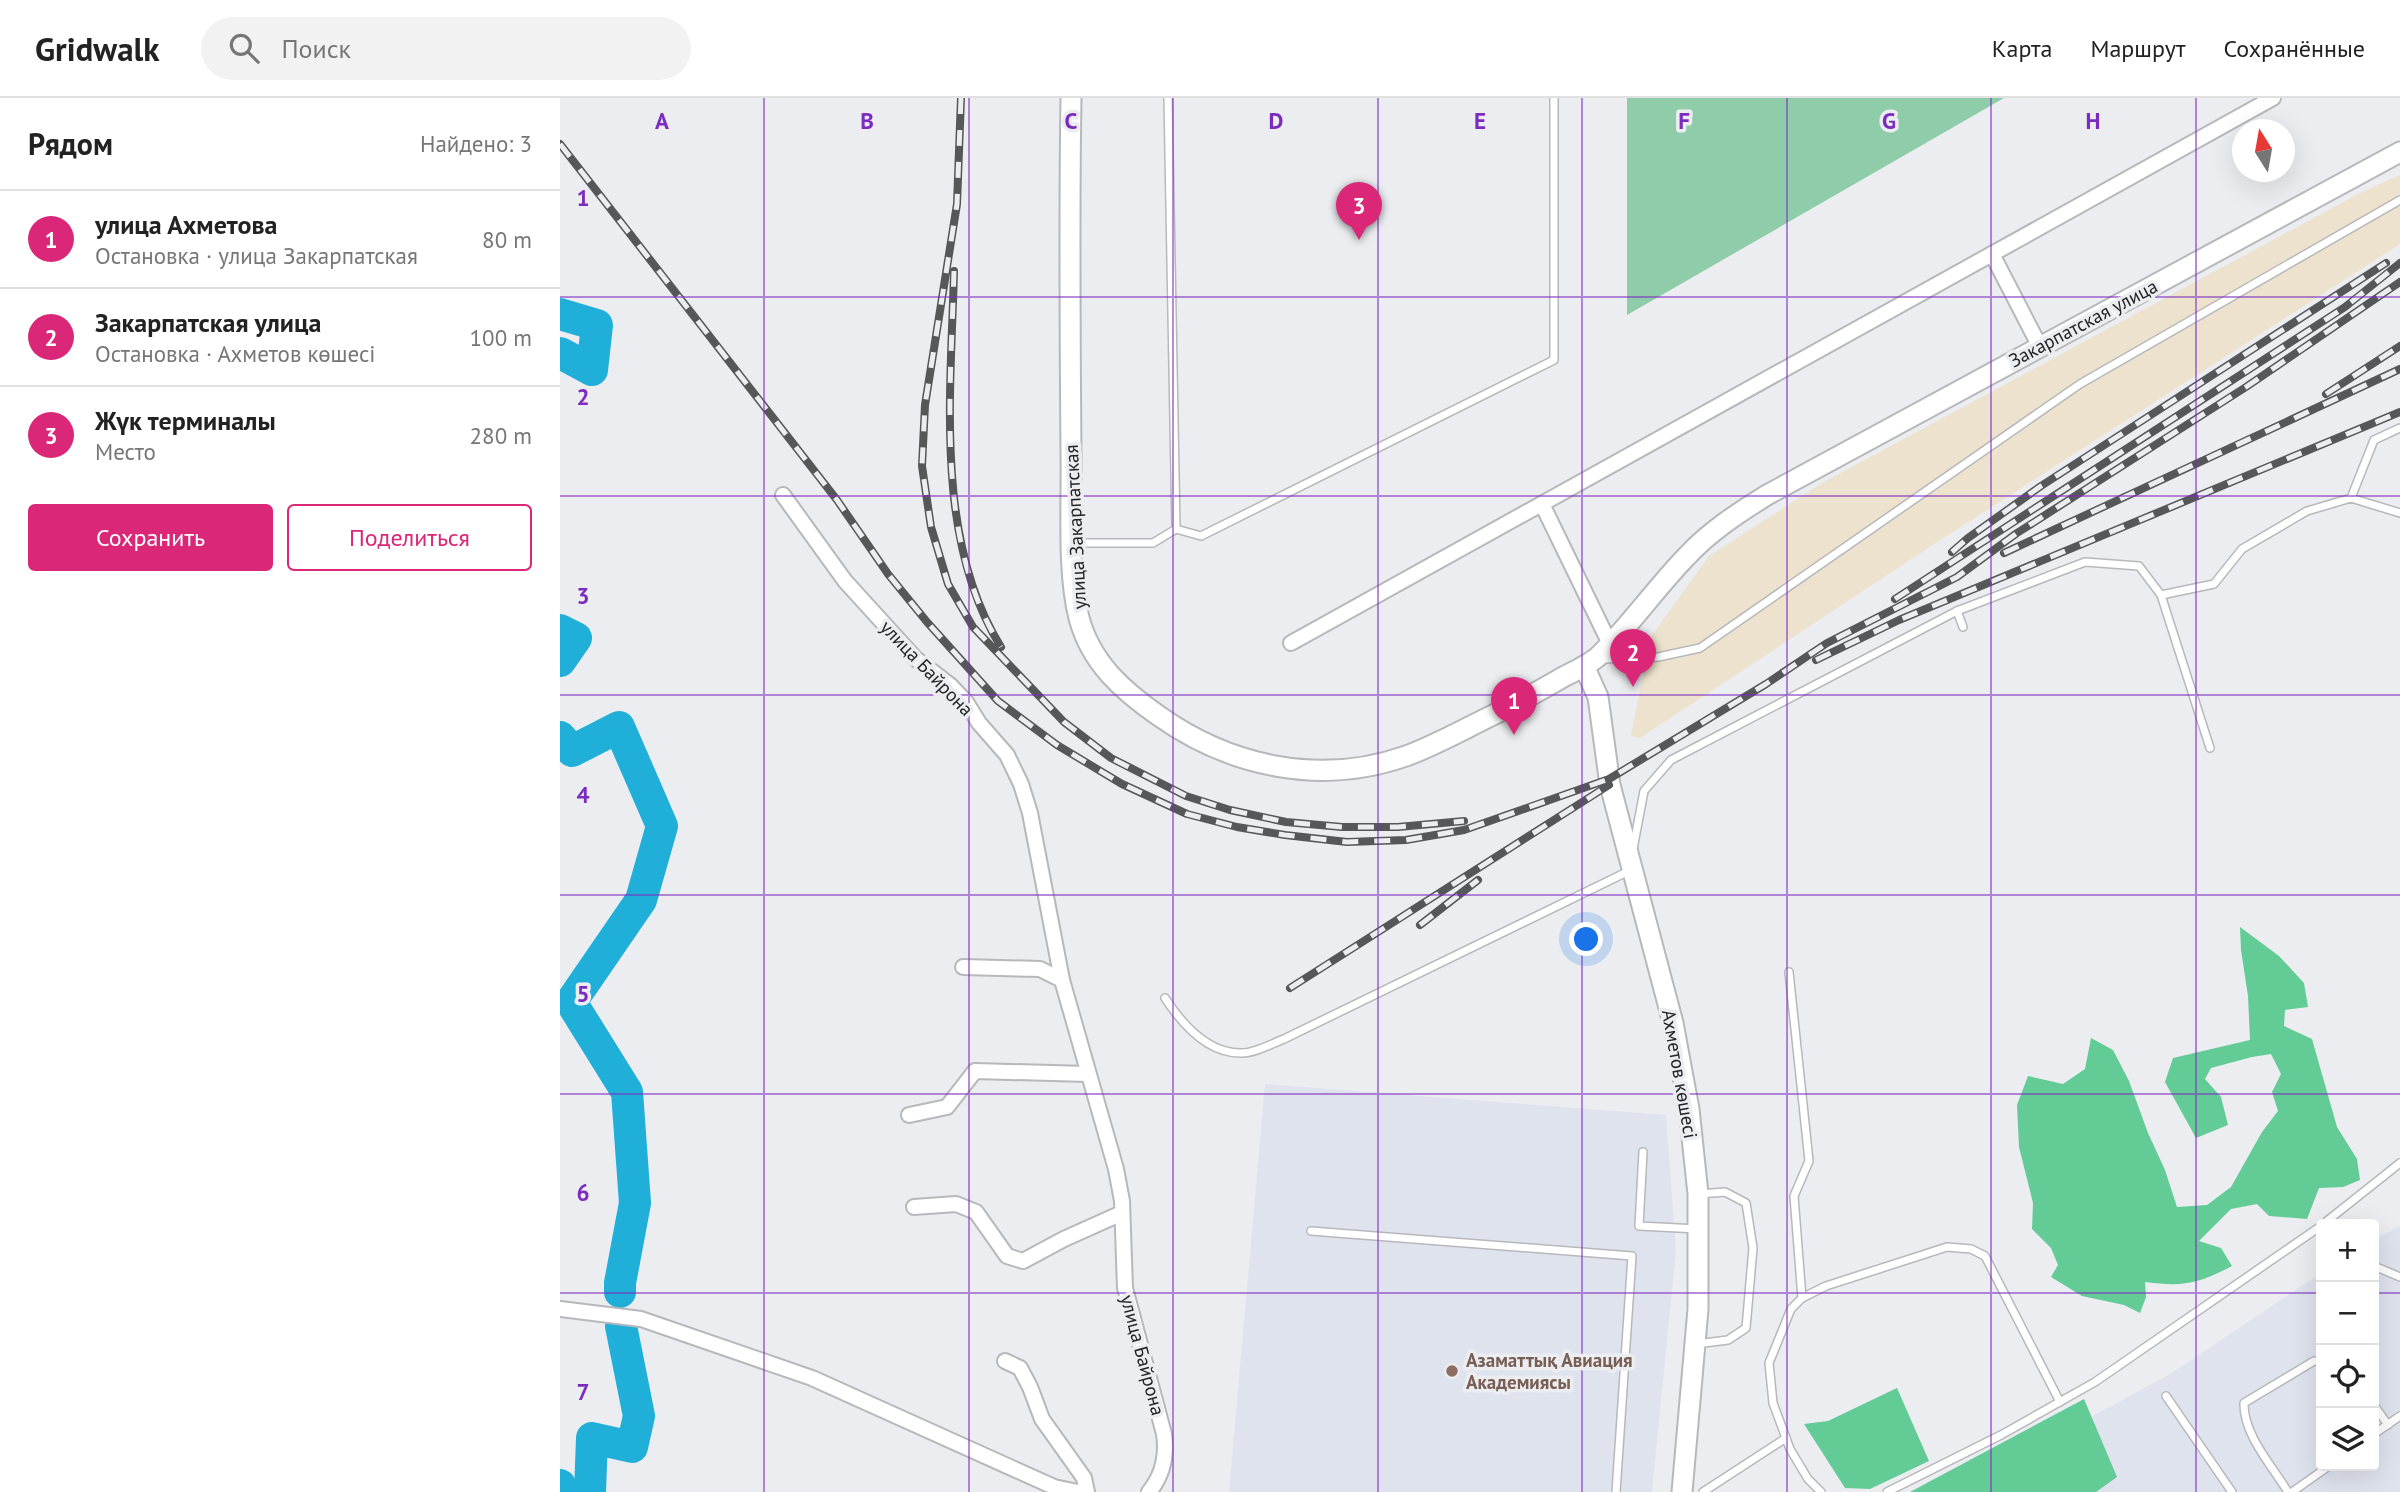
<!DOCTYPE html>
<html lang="ru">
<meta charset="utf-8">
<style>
:root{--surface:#fff;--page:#f2f2f2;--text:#222;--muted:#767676;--line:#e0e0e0;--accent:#db2777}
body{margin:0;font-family:"PT Sans",sans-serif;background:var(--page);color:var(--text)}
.controls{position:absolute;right:21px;bottom:21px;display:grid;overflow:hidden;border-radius:7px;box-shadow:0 7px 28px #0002}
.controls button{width:63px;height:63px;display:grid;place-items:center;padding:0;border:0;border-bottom:2px solid var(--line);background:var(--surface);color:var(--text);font:35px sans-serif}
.compass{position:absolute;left:1672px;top:21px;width:63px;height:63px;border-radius:50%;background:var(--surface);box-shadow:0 7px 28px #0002;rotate:349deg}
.you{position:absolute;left:1027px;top:842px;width:24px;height:24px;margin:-18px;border:5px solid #fff;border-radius:50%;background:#1a73e8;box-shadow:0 0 0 10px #1a73e833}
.badge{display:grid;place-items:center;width:46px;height:46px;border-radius:50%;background:var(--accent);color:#fff;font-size:23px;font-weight:700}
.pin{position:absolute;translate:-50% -58px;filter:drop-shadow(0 2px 4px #0008)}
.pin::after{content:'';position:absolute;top:37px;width:24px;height:21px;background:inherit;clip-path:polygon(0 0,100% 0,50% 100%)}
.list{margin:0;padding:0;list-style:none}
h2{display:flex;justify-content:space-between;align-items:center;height:91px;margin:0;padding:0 28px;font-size:30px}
h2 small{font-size:23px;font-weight:400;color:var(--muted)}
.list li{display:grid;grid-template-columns:46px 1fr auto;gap:21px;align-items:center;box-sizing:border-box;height:98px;padding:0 28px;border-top:2px solid var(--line)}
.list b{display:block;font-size:26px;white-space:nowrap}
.list p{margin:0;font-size:23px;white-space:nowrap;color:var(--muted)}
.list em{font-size:23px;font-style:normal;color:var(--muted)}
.actions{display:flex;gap:14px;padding:21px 28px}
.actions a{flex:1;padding:16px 0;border:2px solid var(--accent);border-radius:7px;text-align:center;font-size:24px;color:var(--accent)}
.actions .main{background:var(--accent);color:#fff}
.icon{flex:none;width:38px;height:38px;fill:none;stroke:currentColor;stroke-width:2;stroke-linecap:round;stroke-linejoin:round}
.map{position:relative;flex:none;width:1840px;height:1394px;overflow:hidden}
header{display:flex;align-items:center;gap:42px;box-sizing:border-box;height:98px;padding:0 35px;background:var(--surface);border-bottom:2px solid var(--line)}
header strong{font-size:33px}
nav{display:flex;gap:38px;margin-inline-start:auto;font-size:24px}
.search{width:490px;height:63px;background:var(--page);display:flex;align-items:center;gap:18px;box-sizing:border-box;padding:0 24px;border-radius:38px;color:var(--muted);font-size:26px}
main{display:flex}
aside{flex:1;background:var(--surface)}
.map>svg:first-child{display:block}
</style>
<header>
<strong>Gridwalk</strong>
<div class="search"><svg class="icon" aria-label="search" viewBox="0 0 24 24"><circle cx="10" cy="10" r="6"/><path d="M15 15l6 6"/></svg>Поиск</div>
<nav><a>Карта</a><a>Маршрут</a><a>Сохранённые</a></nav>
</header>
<main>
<aside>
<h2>Рядом<small>Найдено: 3</small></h2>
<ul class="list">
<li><span class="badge">1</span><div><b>улица Ахметова</b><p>Остановка · улица Закарпатская</p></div><em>80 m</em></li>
<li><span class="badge">2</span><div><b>Закарпатская улица</b><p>Остановка · Ахметов көшесі</p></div><em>100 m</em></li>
<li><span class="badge">3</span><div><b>Жүк терминалы</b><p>Место</p></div><em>280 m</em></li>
</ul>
<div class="actions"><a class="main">Сохранить</a><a>Поделиться</a></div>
</aside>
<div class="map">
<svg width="1840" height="1394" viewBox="0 0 1840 1394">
<rect width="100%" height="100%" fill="#ebedf0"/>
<path fill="#ece2cd" d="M 1840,77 L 1840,146 L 1368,450 L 1080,640 L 1071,638 L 1090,540 L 1149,458 L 1262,385 L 1800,95 Z"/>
<g fill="#dfe3ee">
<path d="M 705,986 L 1106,1017 L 1116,1152 L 1092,1394 L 669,1394 Z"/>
<path d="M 1840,1128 L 1840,1394 L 1515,1394 L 1507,1332 L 1612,1275 L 1761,1175 L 1761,1368 L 1814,1368 L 1814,1142 Z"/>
</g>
<path fill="#8fcdaa" d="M 1067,0 L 1444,0 L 1067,217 Z"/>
<g fill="#62cb96">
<path d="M 1680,829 L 1719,858 L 1744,885 L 1748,909 L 1725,912 L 1724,928 L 1752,941 L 1777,1029 L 1797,1061 L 1800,1082 L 1783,1089 L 1759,1090 L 1747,1121 L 1709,1118 L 1697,1106 L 1671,1111 L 1639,1143 L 1661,1150 L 1672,1168 C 1637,1186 1624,1189 1585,1184 L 1586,1199 L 1580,1215 L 1564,1207 L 1522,1198 L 1491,1179 L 1498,1167 L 1491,1150 L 1472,1131 L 1473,1105 L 1459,1049 L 1457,1007 L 1468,978 L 1503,986 L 1525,971 L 1531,940 L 1553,952 L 1569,983 L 1588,1035 L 1605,1072 L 1617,1109 L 1647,1107 L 1671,1089 L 1702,1034 L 1718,1013 L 1712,994 L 1721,976 L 1711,956 L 1692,959 L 1651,970 L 1645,981 L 1661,999 L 1668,1027 L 1636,1040 L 1605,984 L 1613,960 L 1690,942 L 1688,898 L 1681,852 Z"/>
<path d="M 1337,1290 L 1369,1363 L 1310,1391 L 1285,1390 L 1244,1326 L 1268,1323 Z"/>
<path d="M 1524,1301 L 1557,1379 L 1536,1394 L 1350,1394 Z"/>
</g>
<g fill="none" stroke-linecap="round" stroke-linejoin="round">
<g stroke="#1fafd8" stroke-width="32">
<path d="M 0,216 L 37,227 L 32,272 L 0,255"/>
<path d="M 0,532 L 16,540 L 0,563"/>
<path d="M 0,639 L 12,653 L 59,629 L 102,728 L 81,802 L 11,904 L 67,994 L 75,1105 L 60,1185 L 60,1194"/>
<path d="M 0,1387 L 3,1394"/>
<path d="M 30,1394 L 32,1340 L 72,1349 L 79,1318 L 61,1228"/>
</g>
<g stroke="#b7b8bc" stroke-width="10">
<g id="lane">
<path d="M 608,0 L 616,431"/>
<path d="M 1791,400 L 1814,342 L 1840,330"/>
<path d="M 513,445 L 593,445 L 616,431 L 641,438 L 994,262 L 994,0"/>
<path d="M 1601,497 L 1650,650"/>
<path d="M 1397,513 L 1403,529"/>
<path d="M 1043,561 L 1098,559 L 1140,550 L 1520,286 L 1840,102"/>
<path d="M 1073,751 L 1084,693 L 1111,662 L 1397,513 L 1525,464 L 1579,468 L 1601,497 L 1654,486 L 1682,451 L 1747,413 L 1791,400 L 1840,415"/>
<path d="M 1229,874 L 1249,1063 L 1234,1098 L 1242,1200"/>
<path d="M 605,900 C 622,926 648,956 682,955 C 695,955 711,946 724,941 L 1071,772"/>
<path d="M 1083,1054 L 1079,1128 L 1138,1131"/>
<path d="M 1767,1123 L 1840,1065"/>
<path d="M 751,1133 L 1072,1158 L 1056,1394"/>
<path d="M 1814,1168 L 1840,1179"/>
<path d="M 1136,1246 L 1168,1242 L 1186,1230 L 1193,1150 L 1186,1105 L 1165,1094 L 1140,1096"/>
<path d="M 1606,1298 L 1672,1394"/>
<path d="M 1814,1307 L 1828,1327"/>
<path d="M 1814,1336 L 1840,1318"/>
<path d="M 1143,1394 L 1226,1340"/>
<path d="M 1261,1394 L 1248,1381 L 1230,1351 L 1213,1305 L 1209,1265 L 1231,1211 L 1242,1200 L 1266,1188 L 1387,1149 L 1411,1151 L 1425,1158 L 1500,1304"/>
<path d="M 1327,1394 L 1441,1337 L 1535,1284 L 1761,1128"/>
<path d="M 1728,1394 C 1712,1368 1683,1336 1684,1305 L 1754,1263 L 1761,1263"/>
<path d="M 1732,1394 L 1769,1368"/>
</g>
</g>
<g stroke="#b7b8bc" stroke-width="18">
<g id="street">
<path d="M 1432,156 L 1480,249"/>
<path d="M 223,397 L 285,483 L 356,561 L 391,588 L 406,604 L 419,625 L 447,657 L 461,686 L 470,715 L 502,882 L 556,1071 L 562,1103 L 565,1190 L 604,1336 C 607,1357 603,1377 589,1394"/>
<path d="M 982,406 L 1050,546"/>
<path d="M 731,545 L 1713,0"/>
<path d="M 403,869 L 480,871 L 502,882"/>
<path d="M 349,1017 L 387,1009 L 415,973 L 528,976"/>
<path d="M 354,1109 L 396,1106 L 416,1114 L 447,1158 L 463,1163 L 504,1141 L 562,1115"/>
<path d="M 0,1211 L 81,1221 L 252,1280 L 494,1389 L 518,1394"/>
<path d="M 445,1263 L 460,1270 L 470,1289 L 482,1321 L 524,1380 L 527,1394"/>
</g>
</g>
<g stroke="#b7b8bc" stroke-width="23">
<g id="secondary">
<path d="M 511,0 C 509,119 510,237 511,356 C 512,405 507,474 519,520 C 531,565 563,593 599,618 C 671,669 761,688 846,658 C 876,647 904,631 933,617 C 957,605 981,592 1005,578 C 1015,573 1026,568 1035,561 C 1042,556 1048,548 1054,542 C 1079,515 1100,486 1126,459 C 1149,434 1178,415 1207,397 L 1840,54"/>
<path d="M 1024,568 L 1038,599 L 1050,687 L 1113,925 L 1129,1011 L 1138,1096 L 1138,1211 L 1122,1394"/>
</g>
</g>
<use href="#lane" stroke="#fff" stroke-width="7"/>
<use href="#street" stroke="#fff" stroke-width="14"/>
<use href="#secondary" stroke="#fff" stroke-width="19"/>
<g stroke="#565759" stroke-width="8">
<g id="rail">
<path d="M 401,0 L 397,106 L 365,307 L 362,368 L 371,429 L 388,486 L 413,529 L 504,624 L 551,660 L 626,698 L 670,712 L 726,724 L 782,729 L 838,729 L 904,723"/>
<path d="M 0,46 L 277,402 L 328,476 L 367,524 L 438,603 L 497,647 L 562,686 L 627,716 L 677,729 L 725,737 L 787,744 L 846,742 L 904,732 L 1049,681 L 1206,586 L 1267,545 L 1397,479 L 1457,435 L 1686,289 L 1840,184"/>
<path d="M 394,173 C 391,294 374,442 441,549"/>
<path d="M 1766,296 L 1840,248"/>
<path d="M 1392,454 L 1408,440 L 1481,388 L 1826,165"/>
<path d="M 1444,455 L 1840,271"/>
<path d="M 1335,501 L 1785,209 L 1840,165"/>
<path d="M 1256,562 L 1339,522 L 1840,314"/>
<path d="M 860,827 L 918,782"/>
<path d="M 730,890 L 1049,687"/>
</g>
</g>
<use href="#rail" stroke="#ebedf0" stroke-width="5" stroke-dasharray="16" stroke-linecap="butt"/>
</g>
<path fill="none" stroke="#7b2cbf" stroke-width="2" stroke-opacity="0.55" d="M 204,0 L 204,1394M 409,0 L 409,1394M 613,0 L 613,1394M 818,0 L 818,1394M 1022,0 L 1022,1394M 1227,0 L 1227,1394M 1431,0 L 1431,1394M 1636,0 L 1636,1394M 0,199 L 1840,199M 0,398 L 1840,398M 0,597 L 1840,597M 0,797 L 1840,797M 0,996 L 1840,996M 0,1195 L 1761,1195M 1814,1195 L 1840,1195"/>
<circle fill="#8d6e63" stroke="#ebedf0" stroke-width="2.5" cx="892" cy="1273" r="7"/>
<g text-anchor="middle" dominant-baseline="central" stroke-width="7" stroke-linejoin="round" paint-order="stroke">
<g font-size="19" fill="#222324" stroke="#ebedf0">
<text transform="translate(1523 225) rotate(-28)">Закарпатская улица</text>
<text transform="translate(515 429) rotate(-93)">улица Закарпатская</text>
<text transform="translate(367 570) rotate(46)">улица Байрона</text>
<text transform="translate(1120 976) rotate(80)">Ахметов көшесі</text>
<text transform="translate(583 1257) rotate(75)">улица Байрона</text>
</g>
<g font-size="19" font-weight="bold" fill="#785e54" stroke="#ebedf0" text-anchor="start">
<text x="906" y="1262">Азаматтық Авиация<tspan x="906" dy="22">Академиясы</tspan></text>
</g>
</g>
<g font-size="23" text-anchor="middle" font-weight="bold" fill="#7b2cbf" stroke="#ebedf0" stroke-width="7" stroke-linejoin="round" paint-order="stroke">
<text x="102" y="31">A</text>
<text x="307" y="31">B</text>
<text x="511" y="31">C</text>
<text x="716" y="31">D</text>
<text x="920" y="31">E</text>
<text x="1124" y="31">F</text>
<text x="1329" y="31">G</text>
<text x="1533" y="31">H</text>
<text x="23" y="108">1</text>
<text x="23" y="307">2</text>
<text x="23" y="506">3</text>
<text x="23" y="705">4</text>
<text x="23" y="904">5</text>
<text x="23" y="1103">6</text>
<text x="23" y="1302">7</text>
</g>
</svg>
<div class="controls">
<button>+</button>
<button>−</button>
<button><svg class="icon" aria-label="locate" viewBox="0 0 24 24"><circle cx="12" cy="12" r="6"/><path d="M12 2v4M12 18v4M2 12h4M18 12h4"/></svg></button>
<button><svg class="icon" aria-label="layers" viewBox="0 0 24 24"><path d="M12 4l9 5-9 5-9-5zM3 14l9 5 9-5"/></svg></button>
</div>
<svg class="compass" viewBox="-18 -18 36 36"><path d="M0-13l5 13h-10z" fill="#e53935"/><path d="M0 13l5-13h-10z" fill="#767676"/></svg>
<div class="you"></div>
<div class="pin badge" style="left:954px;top:637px">1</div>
<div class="pin badge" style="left:1073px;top:589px">2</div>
<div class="pin badge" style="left:799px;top:142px">3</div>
</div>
</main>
